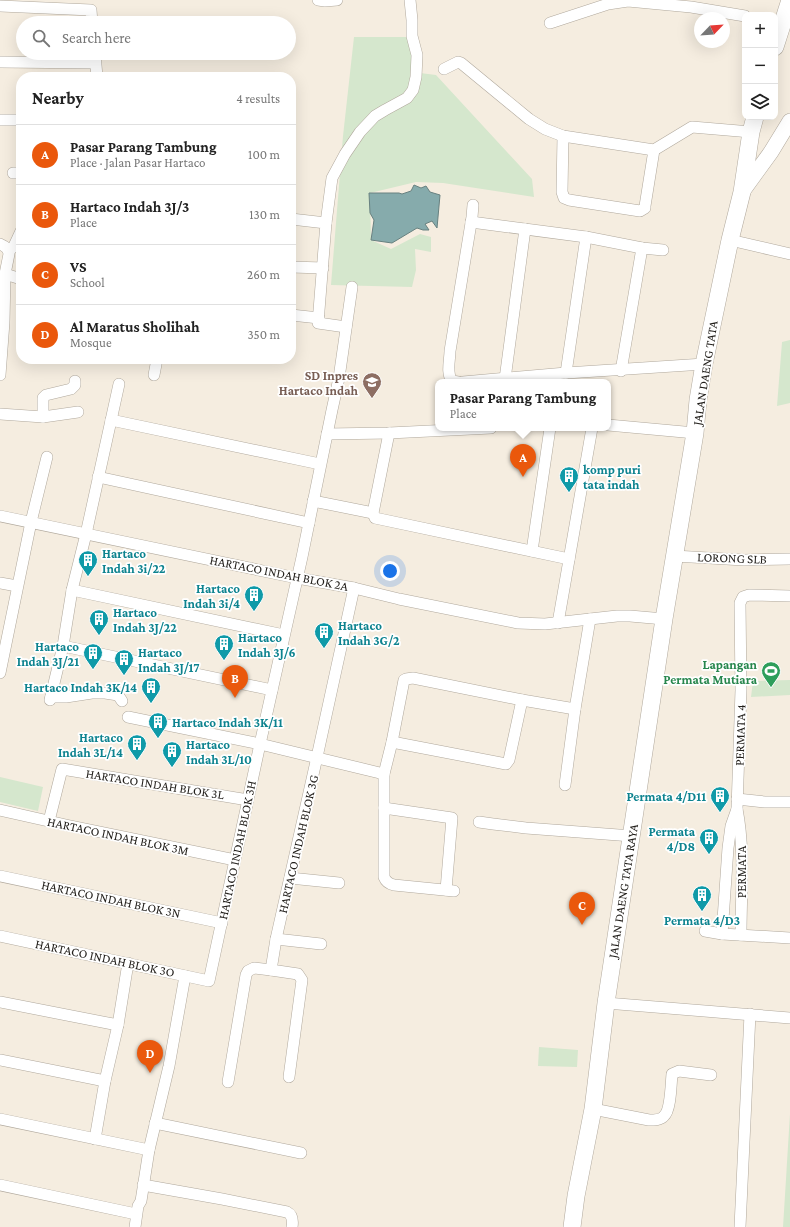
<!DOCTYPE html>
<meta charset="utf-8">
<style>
:root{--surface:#fff;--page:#f2f2f2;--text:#222;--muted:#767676;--line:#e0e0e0;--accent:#ea580c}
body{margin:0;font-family:"Crimson Pro",serif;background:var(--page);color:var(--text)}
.controls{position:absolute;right:12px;top:12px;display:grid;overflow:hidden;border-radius:8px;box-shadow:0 4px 16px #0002}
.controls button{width:36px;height:36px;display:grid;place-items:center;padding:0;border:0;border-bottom:1px solid var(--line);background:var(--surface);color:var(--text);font:20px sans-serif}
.compass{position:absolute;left:694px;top:12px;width:36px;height:36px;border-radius:50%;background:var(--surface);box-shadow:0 4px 16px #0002;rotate:65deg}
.you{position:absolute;left:390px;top:571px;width:14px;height:14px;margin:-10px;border:3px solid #fff;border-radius:50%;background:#1a73e8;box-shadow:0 0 0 6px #1a73e833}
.badge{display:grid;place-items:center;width:26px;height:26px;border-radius:50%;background:var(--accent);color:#fff;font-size:13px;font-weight:700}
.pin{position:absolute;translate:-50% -33px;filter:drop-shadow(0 1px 2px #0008)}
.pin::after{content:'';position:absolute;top:21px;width:14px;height:12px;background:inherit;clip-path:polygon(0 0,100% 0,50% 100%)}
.popup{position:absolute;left:435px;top:379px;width:176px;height:52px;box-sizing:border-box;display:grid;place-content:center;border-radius:8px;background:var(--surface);filter:drop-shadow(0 1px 3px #0005);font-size:13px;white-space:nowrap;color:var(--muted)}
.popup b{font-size:15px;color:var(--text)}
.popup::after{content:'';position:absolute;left:50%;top:100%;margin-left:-8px;border:8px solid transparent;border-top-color:var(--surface)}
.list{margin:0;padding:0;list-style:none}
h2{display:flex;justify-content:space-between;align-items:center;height:52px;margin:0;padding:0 16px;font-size:17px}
h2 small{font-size:13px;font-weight:400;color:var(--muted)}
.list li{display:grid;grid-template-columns:26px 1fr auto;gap:12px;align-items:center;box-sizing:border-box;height:60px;padding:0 16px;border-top:1px solid var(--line)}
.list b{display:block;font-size:15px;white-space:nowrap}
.list p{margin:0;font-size:13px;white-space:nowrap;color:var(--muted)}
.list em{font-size:13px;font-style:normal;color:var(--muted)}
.icon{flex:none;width:22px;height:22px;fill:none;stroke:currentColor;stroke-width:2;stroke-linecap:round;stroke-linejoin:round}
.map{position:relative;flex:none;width:790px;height:1227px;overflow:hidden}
.search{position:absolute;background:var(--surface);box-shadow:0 4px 16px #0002;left:16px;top:16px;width:280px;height:44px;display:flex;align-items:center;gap:10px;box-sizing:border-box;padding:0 14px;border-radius:22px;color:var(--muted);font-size:15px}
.panel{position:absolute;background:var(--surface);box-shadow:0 4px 16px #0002;left:16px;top:72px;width:280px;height:292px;border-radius:16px}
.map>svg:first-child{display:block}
</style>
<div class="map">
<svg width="790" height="1227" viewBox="0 0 790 1227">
<rect width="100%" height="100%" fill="#f5ede0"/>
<g fill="#d5e7cd">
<path d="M 354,37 L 410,37 L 420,73 L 436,75 L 532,179 L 534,197 L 443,183 L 416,182 L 370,193 L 371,240 L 391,249 L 420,234 L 431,237 L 431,252 L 415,249 L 416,270 L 412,287 L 331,285 L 343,136 Z"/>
<path d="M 790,340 L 790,403 L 777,406 L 782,342 Z"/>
<path d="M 790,680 L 790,695 L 751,697 L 753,681 Z"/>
<path d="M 0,777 L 43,787 L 38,811 L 0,802 Z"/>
<path d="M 539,1047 L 578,1050 L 577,1067 L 538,1066 Z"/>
<path d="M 790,1114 L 790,1227 L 783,1227 Z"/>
</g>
<path fill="#86abac" stroke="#688180" d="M 414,185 L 421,188 L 426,186 L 430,192 L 440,195 L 437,228 L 432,221 L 425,224 L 429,230 L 423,230 L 417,228 L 392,243 L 371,240 L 374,220 L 370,213 L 369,193 L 399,193 L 402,194 L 411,191 Z"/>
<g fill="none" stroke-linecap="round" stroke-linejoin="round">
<g stroke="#b0a89c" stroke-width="12">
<g id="street">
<path d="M 318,0 L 325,1 L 337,0"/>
<path d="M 0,6 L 91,10 L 92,23"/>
<path d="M 550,23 L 608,4 L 628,1 L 691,7 L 745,16"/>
<path d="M 95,53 L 97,77"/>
<path d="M 0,62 L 95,63"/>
<path d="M 444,69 L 458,62 L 461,63 L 529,119 L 545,129 L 563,136 L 654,150 L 692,127 L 751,132"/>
<path d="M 0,120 L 21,120"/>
<path d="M 563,136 L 562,192 L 564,198 L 569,200 L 640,211 L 645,208 L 645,206 L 654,150"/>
<path d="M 13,173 L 21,173"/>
<path d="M 291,219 L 326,223 L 318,323 L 346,327"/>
<path d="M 471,222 L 586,237 L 642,248 L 663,250"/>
<path d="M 326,223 L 332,178 L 345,154 L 360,132 L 375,116 L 385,110 L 407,98 L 413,90 L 416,77 L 417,55 L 412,36 L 412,20 L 410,0"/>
<path d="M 730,240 L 790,254"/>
<path d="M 0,244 C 5,246 9,249 9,254 L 5,274 L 4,322 L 0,375"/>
<path d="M 9,251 L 14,246 L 21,231"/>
<path d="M 291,267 L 323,268"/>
<path d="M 5,274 L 21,279"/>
<path d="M 291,315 L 319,318"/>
<path d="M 621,371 L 642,248"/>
<path d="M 566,373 L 586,237"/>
<path d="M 154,375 L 157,359"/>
<path d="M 505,379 L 525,229"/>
<path d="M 458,382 L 452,381 C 446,373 450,360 450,351 L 472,217 L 473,205"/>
<path d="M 463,382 L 566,373 L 704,364"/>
<path d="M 0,414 L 43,417 L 78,412"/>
<path d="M 43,417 L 43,398 L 46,395 L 71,389 L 75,385 L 75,381"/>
<path d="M 111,420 L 320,464"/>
<path d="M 608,425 L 695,433"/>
<path d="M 389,433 L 373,513 L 375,518 L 569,559"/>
<path d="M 327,434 L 389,433 L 491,428"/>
<path d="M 98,477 L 309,523"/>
<path d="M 313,501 L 373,513"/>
<path d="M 0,516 L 297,578 L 354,588 L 399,599 L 518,623 L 545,624 L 617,616 L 630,616 L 664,619"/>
<path d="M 532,551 L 550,428"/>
<path d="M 674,556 L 744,560 L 790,559"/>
<path d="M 0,583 L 17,586"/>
<path d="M 72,590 L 284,635"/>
<path d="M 558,623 L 592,428"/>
<path d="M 63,646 L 272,690"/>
<path d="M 0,673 L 31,522 L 47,457"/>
<path d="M 51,697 L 66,697 L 92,693 L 105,693 L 118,695 L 122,701"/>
<path d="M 50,700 L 63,646 L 72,590 L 86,534 L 119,384"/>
<path d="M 128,717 L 260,744 L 384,774"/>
<path d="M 392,742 L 506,764 L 509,760 L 522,700"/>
<path d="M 565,785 L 575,709 L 590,619"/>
<path d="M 737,799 L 765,802 L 790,802"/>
<path d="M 384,808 L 452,818 L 446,890"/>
<path d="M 737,809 C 745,850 741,893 741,935"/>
<path d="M 0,810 L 66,825 L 235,860"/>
<path d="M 49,821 L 62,769 L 248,800"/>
<path d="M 479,822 L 493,824 L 526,828 L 632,836"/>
<path d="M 0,876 L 222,923"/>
<path d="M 290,878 L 339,883"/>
<path d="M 454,891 L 394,885 C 389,884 386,882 384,877 L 384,774 L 392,742 L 404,680 L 406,679 L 413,678 L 522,700 L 575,709"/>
<path d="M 705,931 L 722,934 L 790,938"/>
<path d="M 722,934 L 728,848 L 731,826 L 737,809 L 741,690 L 740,603 L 743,597 L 749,595 L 790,596"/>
<path d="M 0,936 L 209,981 L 260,744 L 302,557 L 332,410 L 339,378 L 352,287"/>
<path d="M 276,939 L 321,944"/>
<path d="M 0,1002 L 118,1025"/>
<path d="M 606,1003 L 790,1018"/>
<path d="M 0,1060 L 105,1081"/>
<path d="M 289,1077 L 302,980 L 298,974 L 271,970 L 276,939 L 317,757 L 354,588"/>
<path d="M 228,1082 L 246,975 L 248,971 L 254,968 L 271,970"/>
<path d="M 593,1109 L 649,1120 C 654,1120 661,1120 664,1116 C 671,1110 671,1083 672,1074 L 679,1071 L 711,1075"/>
<path d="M 0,1119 L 149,1150"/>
<path d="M 155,1123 L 301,1153"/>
<path d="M 95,1139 L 105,1081 L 118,1025 L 128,963"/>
<path d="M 0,1185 L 136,1214"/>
<path d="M 143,1185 L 222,1199 L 287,1212 C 293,1215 293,1221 292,1227"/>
<path d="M 135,1227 L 138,1206 L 141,1201 L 149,1150 L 169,1066 L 185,976"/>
<path d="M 740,1227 L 750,1014"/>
</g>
</g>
<g stroke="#b0a89c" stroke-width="16">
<path id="secondary" d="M 742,192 L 771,152 L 790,121"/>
</g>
<g stroke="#b0a89c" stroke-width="18">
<g id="primary">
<path d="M 775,47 L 790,0"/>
<path d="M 572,1227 L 576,1196 L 593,1109 L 606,1003 L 664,619 L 695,433 L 698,400 L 704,364 L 730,240 L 742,192 L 751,132 L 755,117"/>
</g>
</g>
<use href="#street" stroke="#fff" stroke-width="11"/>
<use href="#secondary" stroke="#fff" stroke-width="15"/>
<use href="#primary" stroke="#fff" stroke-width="17"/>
</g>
<defs>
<g id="school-pin" transform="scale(1)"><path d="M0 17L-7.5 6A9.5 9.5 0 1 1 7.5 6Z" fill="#8d6e63" stroke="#fff"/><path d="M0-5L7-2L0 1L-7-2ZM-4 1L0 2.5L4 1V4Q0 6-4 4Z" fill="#fff"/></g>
<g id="building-pin" transform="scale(1)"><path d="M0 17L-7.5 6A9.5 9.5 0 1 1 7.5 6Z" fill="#0f9aa8" stroke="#fff"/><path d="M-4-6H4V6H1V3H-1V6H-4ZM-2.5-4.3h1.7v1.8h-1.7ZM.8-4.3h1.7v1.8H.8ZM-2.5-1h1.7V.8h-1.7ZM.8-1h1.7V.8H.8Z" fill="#fff"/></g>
<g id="stadium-pin" transform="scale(1)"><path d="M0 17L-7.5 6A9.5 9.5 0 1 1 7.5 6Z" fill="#2e9e5b" stroke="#fff"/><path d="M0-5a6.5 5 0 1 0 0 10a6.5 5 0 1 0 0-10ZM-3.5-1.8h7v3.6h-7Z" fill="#fff"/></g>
</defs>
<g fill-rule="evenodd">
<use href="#school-pin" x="372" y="382"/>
<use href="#building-pin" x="569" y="476"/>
<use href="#building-pin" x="88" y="560"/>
<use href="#building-pin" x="254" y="595"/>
<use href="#building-pin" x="99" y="619"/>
<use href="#building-pin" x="324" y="632"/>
<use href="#building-pin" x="224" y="644"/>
<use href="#building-pin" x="93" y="653"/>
<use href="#building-pin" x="124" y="659"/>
<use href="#stadium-pin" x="771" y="671"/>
<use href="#building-pin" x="151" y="687"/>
<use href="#building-pin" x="158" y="722"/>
<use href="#building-pin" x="137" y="744"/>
<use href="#building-pin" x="172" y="751"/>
<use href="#building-pin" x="720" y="796"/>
<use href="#building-pin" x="709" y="838"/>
<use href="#building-pin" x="702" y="895"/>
</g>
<g text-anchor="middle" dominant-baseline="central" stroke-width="3.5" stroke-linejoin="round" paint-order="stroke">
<g font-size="13" fill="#221f1b" stroke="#fff">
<text transform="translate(705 373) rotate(-81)">JALAN DAENG TATA</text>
<text transform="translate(732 558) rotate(2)">LORONG SLB</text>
<text transform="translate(279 573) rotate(11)">HARTACO INDAH BLOK 2A</text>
<text transform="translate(740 735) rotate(-88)">PERMATA 4</text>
<text transform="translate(155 784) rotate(9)">HARTACO INDAH BLOK 3L</text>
<text transform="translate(118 836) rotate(12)">HARTACO INDAH BLOK 3M</text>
<text transform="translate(298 844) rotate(-77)">HARTACO INDAH BLOK 3G</text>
<text transform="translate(237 850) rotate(-78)">HARTACO INDAH BLOK 3H</text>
<text transform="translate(741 872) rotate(-90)">PERMATA</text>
<text transform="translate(623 891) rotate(-81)">JALAN DAENG TATA RAYA</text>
<text transform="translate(111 899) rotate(12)">HARTACO INDAH BLOK 3N</text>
<text transform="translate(105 958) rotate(12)">HARTACO INDAH BLOK 3O</text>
</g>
<g font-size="13" font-weight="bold" fill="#785e54" stroke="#fff" text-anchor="end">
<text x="358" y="375">SD Inpres<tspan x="358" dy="15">Hartaco Indah</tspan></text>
</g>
<g font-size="13" font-weight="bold" fill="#0d838f" stroke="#fff" text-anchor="start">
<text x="583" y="469">komp puri<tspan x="583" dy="15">tata indah</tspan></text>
<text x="102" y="553">Hartaco<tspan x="102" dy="15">Indah 3i/22</tspan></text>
<text x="240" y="588" text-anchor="end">Hartaco<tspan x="240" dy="15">Indah 3i/4</tspan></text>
<text x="113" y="612">Hartaco<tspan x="113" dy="15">Indah 3J/22</tspan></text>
<text x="338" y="625">Hartaco<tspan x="338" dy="15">Indah 3G/2</tspan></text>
<text x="238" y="637">Hartaco<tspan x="238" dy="15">Indah 3J/6</tspan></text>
<text x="79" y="646" text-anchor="end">Hartaco<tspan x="79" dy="15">Indah 3J/21</tspan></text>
<text x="138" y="652">Hartaco<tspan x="138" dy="15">Indah 3J/17</tspan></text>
<text x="137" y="687" text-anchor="end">Hartaco Indah 3K/14</text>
<text x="172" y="722">Hartaco Indah 3K/11</text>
<text x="123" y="737" text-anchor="end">Hartaco<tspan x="123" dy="15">Indah 3L/14</tspan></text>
<text x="186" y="744">Hartaco<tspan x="186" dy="15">Indah 3L/10</tspan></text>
<text x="706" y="796" text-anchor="end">Permata 4/D11</text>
<text x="695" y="831" text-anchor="end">Permata<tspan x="695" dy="15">4/D8</tspan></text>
<text x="702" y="920" text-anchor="middle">Permata 4/D3</text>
</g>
<g font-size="13" font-weight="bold" fill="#27864d" stroke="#fff" text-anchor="end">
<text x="757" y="664">Lapangan<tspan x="757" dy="15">Permata Mutiara</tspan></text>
</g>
</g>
</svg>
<div class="controls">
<button>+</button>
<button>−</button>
<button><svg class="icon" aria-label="layers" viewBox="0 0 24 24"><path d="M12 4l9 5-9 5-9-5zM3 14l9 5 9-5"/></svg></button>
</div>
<svg class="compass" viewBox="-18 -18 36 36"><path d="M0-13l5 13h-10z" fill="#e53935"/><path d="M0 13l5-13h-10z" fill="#767676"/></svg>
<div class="you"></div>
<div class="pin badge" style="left:523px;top:477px">A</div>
<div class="popup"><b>Pasar Parang Tambung</b>Place</div>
<div class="pin badge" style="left:235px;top:698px">B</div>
<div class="pin badge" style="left:582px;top:925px">C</div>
<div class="pin badge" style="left:150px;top:1073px">D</div>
<div class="search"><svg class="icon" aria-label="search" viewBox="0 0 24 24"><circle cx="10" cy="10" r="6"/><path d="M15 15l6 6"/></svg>Search here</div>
<section class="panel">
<h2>Nearby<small>4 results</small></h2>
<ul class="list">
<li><span class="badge">A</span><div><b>Pasar Parang Tambung</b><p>Place · Jalan Pasar Hartaco</p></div><em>100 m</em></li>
<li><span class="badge">B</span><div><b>Hartaco Indah 3J/3</b><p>Place</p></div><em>130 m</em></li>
<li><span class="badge">C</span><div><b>VS</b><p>School</p></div><em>260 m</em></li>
<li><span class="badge">D</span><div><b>Al Maratus Sholihah</b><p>Mosque</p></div><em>350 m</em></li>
</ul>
</section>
</div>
